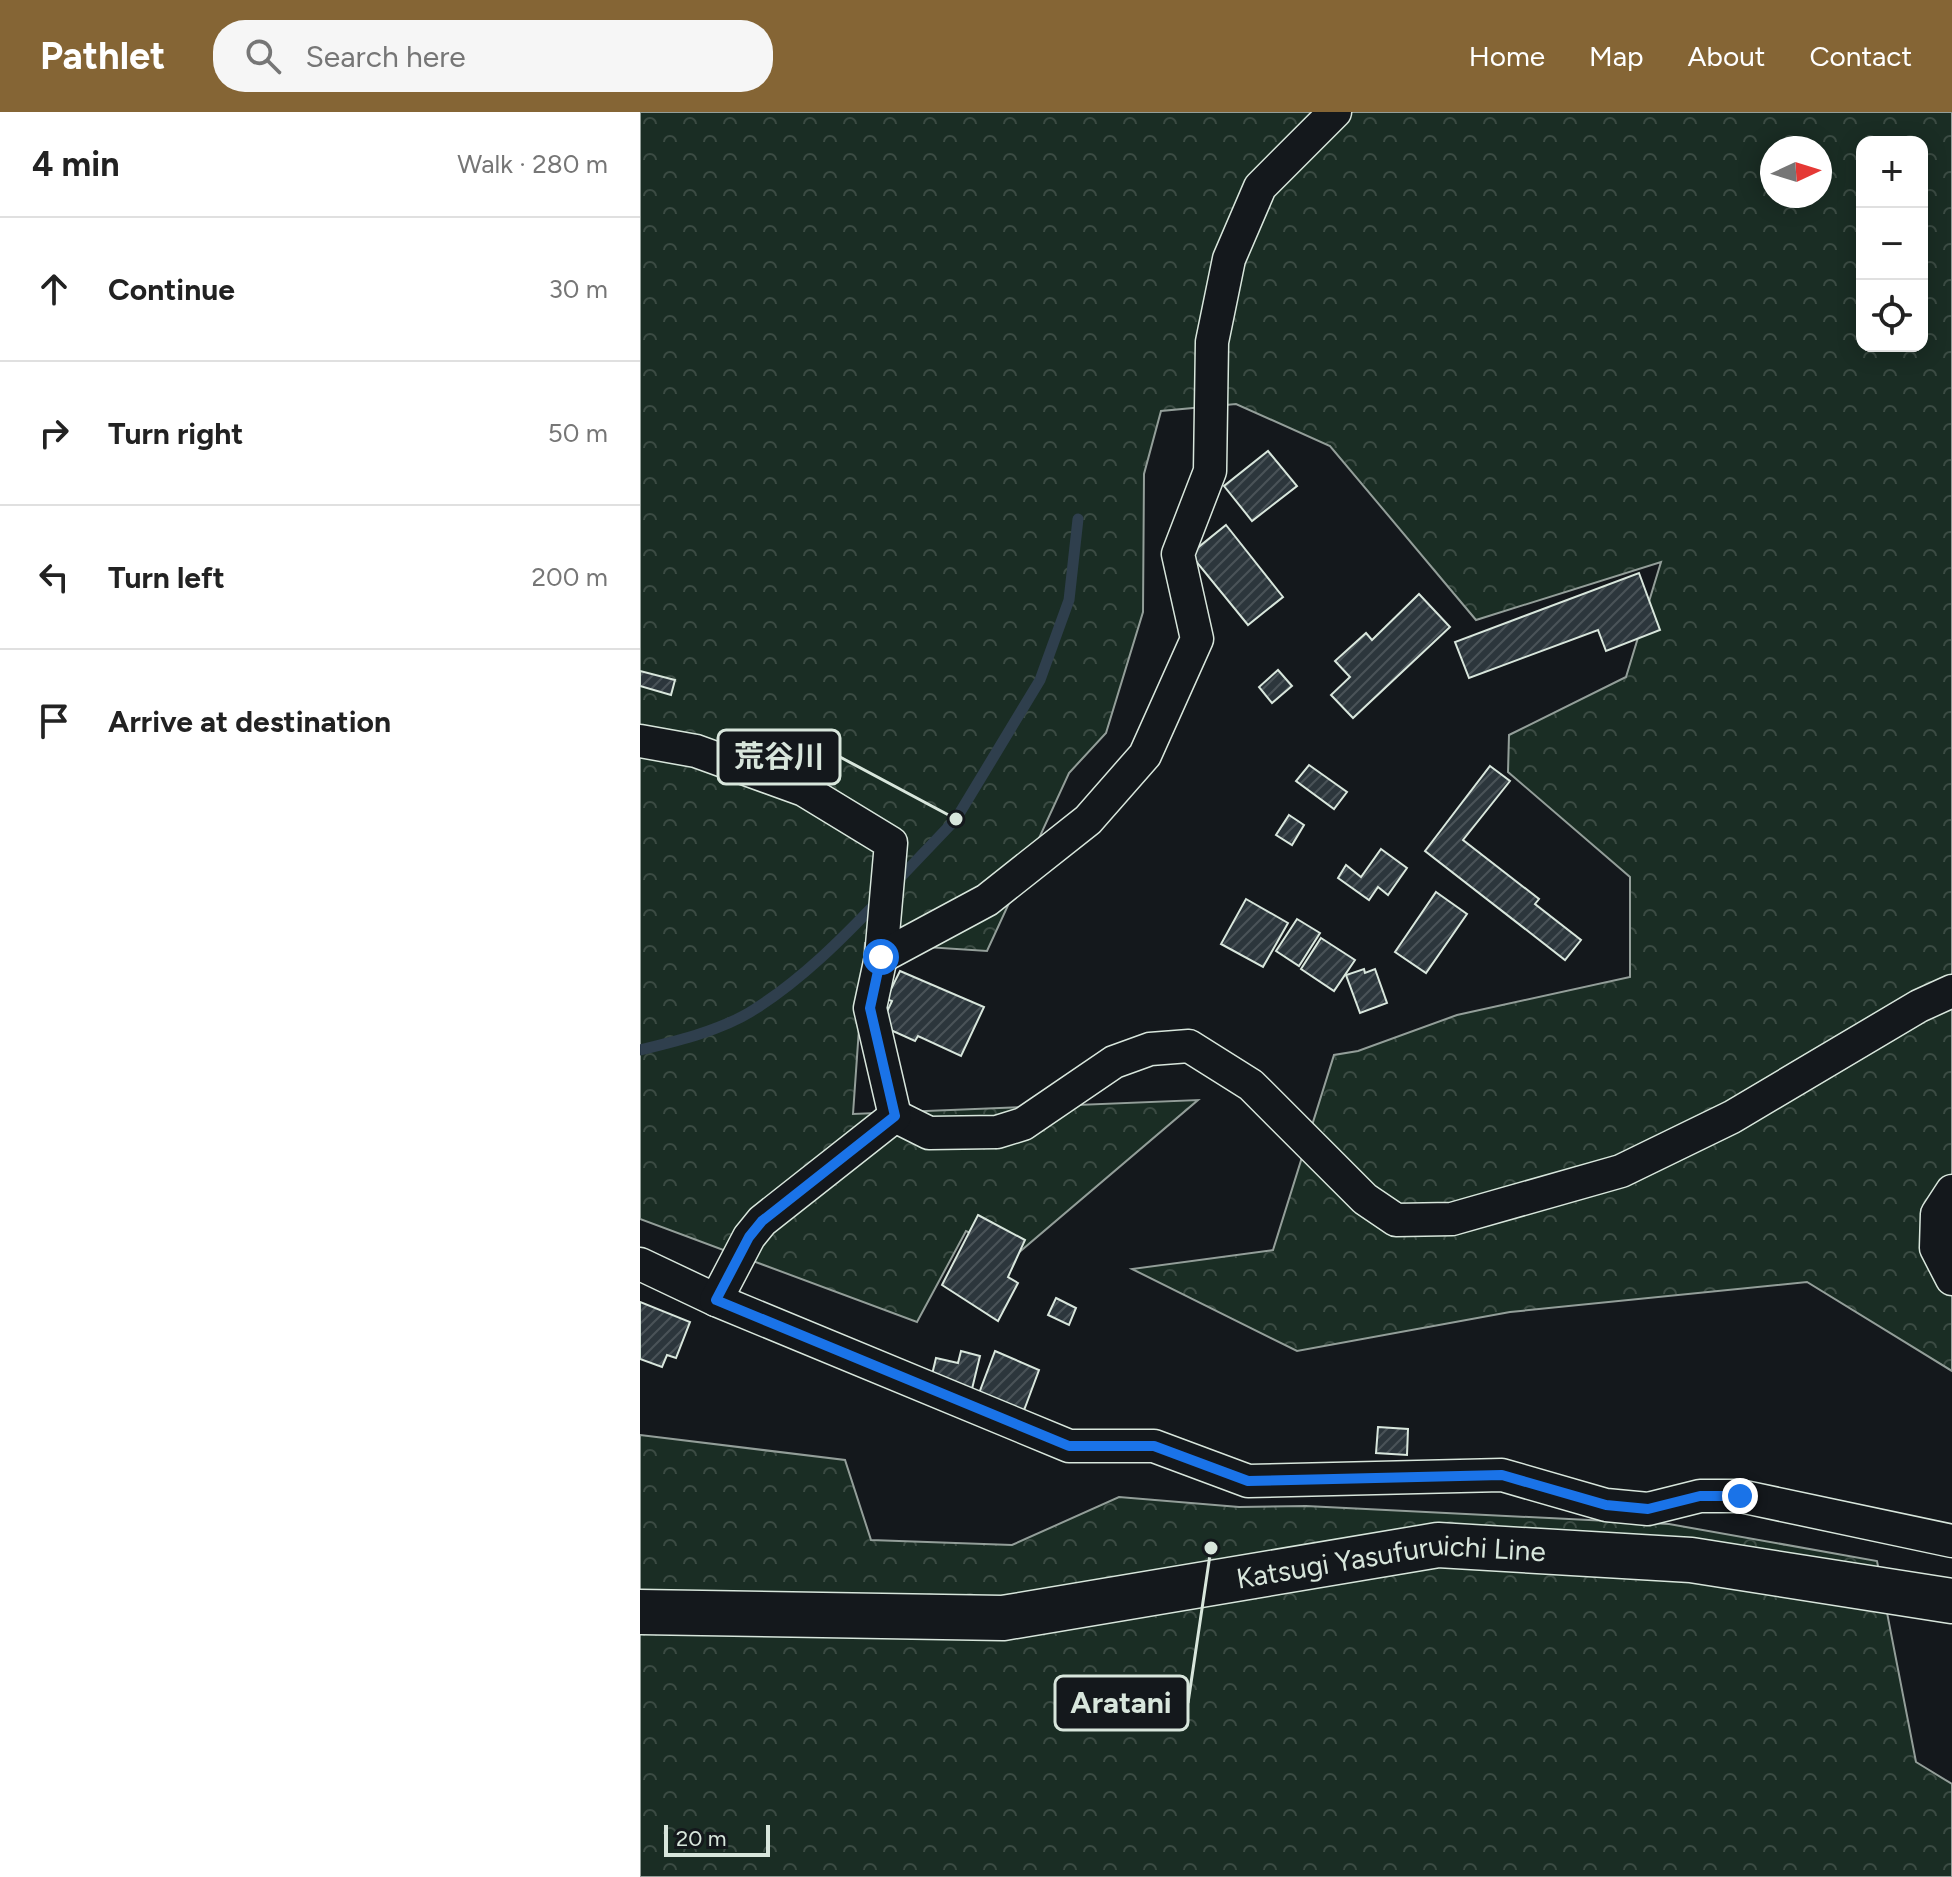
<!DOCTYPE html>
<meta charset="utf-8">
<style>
:root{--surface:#fff;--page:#f6f6f6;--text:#222;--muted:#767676;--line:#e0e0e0;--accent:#856535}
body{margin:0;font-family:Figtree,"Noto Sans JP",sans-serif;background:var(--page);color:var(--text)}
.controls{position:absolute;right:24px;top:24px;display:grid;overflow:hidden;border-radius:16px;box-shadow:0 4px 20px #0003}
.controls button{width:72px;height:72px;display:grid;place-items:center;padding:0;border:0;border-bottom:2px solid var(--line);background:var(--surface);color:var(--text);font:40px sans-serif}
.compass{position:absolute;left:1120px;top:24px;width:72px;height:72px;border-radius:50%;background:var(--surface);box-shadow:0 4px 20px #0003;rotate:86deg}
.scale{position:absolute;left:24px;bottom:20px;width:106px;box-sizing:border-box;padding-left:8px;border:4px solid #d8e6dc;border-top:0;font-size:22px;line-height:28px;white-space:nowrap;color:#d8e6dc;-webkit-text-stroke:6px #14181c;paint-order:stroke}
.stop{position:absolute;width:24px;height:24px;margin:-18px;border:6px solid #1a73e8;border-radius:50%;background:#fff}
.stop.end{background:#1a73e8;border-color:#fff;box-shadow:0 2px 8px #0008}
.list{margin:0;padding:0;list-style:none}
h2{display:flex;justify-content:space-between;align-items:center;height:104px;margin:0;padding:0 32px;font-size:34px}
h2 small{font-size:26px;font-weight:400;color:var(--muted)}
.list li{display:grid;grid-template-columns:52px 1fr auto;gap:24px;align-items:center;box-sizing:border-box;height:144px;padding:0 32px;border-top:2px solid var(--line)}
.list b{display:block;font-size:30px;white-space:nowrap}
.list em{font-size:26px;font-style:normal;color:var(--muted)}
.icon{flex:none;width:44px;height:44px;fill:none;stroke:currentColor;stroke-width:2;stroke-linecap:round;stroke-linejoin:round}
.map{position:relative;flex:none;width:1312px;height:1765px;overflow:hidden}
header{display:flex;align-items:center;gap:48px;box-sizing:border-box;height:112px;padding:0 40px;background:var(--accent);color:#fff}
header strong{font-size:38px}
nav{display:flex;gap:44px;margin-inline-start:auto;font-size:28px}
.search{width:560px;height:72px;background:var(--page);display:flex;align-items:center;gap:20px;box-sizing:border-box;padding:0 28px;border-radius:32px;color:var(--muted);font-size:30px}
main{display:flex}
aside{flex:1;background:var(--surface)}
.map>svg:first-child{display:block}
</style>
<header>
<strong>Pathlet</strong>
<div class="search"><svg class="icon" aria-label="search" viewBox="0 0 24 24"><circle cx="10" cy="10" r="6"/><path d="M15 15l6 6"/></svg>Search here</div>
<nav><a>Home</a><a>Map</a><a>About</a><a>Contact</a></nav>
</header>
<main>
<aside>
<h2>4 min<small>Walk · 280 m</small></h2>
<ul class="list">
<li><svg class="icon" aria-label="ahead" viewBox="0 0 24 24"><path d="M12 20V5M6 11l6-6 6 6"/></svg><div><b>Continue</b></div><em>30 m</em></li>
<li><svg class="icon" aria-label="right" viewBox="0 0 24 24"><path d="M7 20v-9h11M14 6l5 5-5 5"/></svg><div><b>Turn right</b></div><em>50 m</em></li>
<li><svg class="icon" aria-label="left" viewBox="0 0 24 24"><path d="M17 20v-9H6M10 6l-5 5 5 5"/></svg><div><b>Turn left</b></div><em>200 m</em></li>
<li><svg class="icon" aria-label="arrive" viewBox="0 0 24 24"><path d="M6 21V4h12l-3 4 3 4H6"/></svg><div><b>Arrive at destination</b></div></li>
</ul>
</aside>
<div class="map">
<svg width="1312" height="1765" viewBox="0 0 1312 1765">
<defs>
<pattern id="forest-crowns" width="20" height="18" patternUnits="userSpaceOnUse" patternTransform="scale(2)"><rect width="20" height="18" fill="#1a2d24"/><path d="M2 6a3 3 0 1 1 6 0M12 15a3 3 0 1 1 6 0" fill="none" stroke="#3b4b43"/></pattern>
<pattern id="building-hatch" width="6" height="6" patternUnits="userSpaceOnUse" patternTransform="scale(2)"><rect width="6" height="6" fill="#2c363c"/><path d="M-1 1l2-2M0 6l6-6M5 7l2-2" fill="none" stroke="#4a5358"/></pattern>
</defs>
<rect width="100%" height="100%" fill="#14181c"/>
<g fill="url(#forest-crowns)" stroke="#939e99" stroke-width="2" fill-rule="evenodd">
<path d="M 0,0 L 1312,0 L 1312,1259 L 1167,1170 L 870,1200 L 657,1239 L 492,1157 L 633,1138 L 694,943 L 718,939 L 817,903 L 990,865 L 990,765 L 868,660 L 869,623 L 986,565 L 1021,450 L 836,508 L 690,334 L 596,292 L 521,299 L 504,362 L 503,500 L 466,621 L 429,661 L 347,839 L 225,831 L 213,1002 L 558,988 L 377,1142 L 326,1119 L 277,1210 L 0,1107 ZM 1222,30 L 1282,30 L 1282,234 L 1222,234 ZM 1132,36 L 1180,36 L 1180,84 L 1132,84 Z"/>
<path d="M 0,1323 L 205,1348 L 231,1428 L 372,1433 L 479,1385 L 599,1395 L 666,1394 L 1029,1412 L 1237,1449 L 1276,1650 L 1312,1672 L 1312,1765 L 0,1765 Z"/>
</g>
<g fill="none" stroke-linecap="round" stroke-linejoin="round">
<g stroke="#2f3f4d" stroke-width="11">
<path d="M 254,772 L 316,707 L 400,568 L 429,488 L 438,407"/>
<path d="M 0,938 C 37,929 83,918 115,897 C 161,868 202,827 239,788"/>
</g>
</g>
<g fill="url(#building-hatch)" stroke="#d8e6dc" stroke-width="2">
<path d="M 628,339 L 657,374 L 612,409 L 584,374 Z"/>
<path d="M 586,413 L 643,485 L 608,513 L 550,442 Z"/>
<path d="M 999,461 L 1020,518 L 966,539 L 958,518 L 829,566 L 815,530 Z"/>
<path d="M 779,482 L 810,515 L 713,606 L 691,583 L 710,565 L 695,549 L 726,521 L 732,528 Z"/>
<path d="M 638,558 L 652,574 L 632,591 L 619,575 Z"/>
<path d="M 0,559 L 35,568 L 31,583 L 0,574 Z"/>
<path d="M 669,653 L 707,680 L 694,697 L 656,669 Z"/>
<path d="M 850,654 L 870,669 L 823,728 L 899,787 L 895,792 L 941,828 L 925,848 L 785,739 Z"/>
<path d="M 649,703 L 664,713 L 652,733 L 636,723 Z"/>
<path d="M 741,737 L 767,756 L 748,783 L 738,775 L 729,788 L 698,766 L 706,753 L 721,765 Z"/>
<path d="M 796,780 L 827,802 L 786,861 L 755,840 Z"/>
<path d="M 606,787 L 648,811 L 623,855 L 581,832 Z"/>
<path d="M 657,807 L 680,821 L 659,854 L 636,839 Z"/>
<path d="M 681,826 L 715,848 L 694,879 L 661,857 Z"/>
<path d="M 724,857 L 725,861 L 735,857 L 747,891 L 720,901 L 706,863 Z"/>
<path d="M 260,859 L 344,895 L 321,944 L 278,924 L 275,929 L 244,915 L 243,908 L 252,889 L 246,887 Z"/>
<path d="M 338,1103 L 385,1128 L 368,1165 L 378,1171 L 358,1209 L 302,1173 Z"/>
<path d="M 416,1186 L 436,1196 L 429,1213 L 408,1203 Z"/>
<path d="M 0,1190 L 50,1210 L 36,1246 L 27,1243 L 22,1255 L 0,1247 Z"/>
<path d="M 321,1239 L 340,1244 L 331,1281 L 290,1271 L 296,1246 L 318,1251 Z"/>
<path d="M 355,1239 L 399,1258 L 383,1301 L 338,1284 Z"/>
<path d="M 738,1315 L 768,1317 L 767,1343 L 736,1341 Z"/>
</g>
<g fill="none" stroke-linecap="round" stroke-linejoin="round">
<g stroke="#d8e6dc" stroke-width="35">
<g id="street">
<path d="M 0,629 L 56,639 L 164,678 L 251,731 L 241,845 L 230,896 L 255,1004"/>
<path d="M 241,845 L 347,788 L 448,708 L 505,643 L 557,527 L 538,442 L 570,359 L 572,230 L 589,147 L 620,75 L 695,0"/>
<path d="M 255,1004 L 289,1021 L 357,1020 L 383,1012 L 474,950 L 510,937 L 549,934 L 611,973 L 725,1087 L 756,1108 L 812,1107 L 981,1059 L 1092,1005 L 1279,894 L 1312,879"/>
<path d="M 1312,1079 L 1297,1102 L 1296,1136 L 1312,1167"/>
<path d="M 0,1152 L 76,1188 L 429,1334 L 514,1334 L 608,1369 L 862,1363 L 966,1393 L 1008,1397 L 1060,1384 L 1100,1384 L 1312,1429"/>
<path d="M 76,1188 L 109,1125 L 122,1109 L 255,1004"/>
</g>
</g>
<g stroke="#d8e6dc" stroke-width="47">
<g id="secondary">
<path id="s1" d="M 0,1500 L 363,1506 L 798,1433 L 1051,1448 L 1312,1489"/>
</g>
</g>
<use href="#street" stroke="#14181c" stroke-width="32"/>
<use href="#secondary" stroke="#14181c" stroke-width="44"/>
</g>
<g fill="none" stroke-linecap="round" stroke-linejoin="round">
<path stroke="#1a73e8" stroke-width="10" d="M 241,845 L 230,896 L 255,1004 L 122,1109 L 109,1125 L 76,1188 L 429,1334 L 514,1334 L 608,1369 L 862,1363 L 966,1393 L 1008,1397 L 1060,1384 L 1100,1384"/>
</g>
<g text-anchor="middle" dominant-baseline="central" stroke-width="6" stroke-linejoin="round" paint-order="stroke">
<g font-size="28" fill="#d8e6dc" stroke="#14181c">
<text stroke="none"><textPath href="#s1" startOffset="756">Katsugi Yasufuruichi Line</textPath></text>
</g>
</g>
<path fill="none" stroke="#d8e6dc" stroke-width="3" d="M316 707L200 645M571 1436L548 1591"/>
<g fill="#d8e6dc" stroke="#14181c" stroke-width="3">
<circle cx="316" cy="707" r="8"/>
<circle cx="571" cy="1436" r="8"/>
</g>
<g fill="#14181c" stroke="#d8e6dc" stroke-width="3">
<rect x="78" y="618" width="122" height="54" rx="8"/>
<rect x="415" y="1564" width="133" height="54" rx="8"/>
</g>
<g font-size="30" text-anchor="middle" font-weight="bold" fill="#d8e6dc">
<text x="139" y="655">荒谷川</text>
<text x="481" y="1601">Aratani</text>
</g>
</svg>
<div class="controls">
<button>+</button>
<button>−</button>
<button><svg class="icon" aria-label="locate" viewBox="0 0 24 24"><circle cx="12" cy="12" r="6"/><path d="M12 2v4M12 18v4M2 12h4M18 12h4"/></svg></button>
</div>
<svg class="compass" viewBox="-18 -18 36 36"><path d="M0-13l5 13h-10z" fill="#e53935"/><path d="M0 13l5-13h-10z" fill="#767676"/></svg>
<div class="scale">20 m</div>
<div class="stop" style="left:241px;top:845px"></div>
<div class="stop end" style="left:1100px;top:1384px"></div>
</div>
</main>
